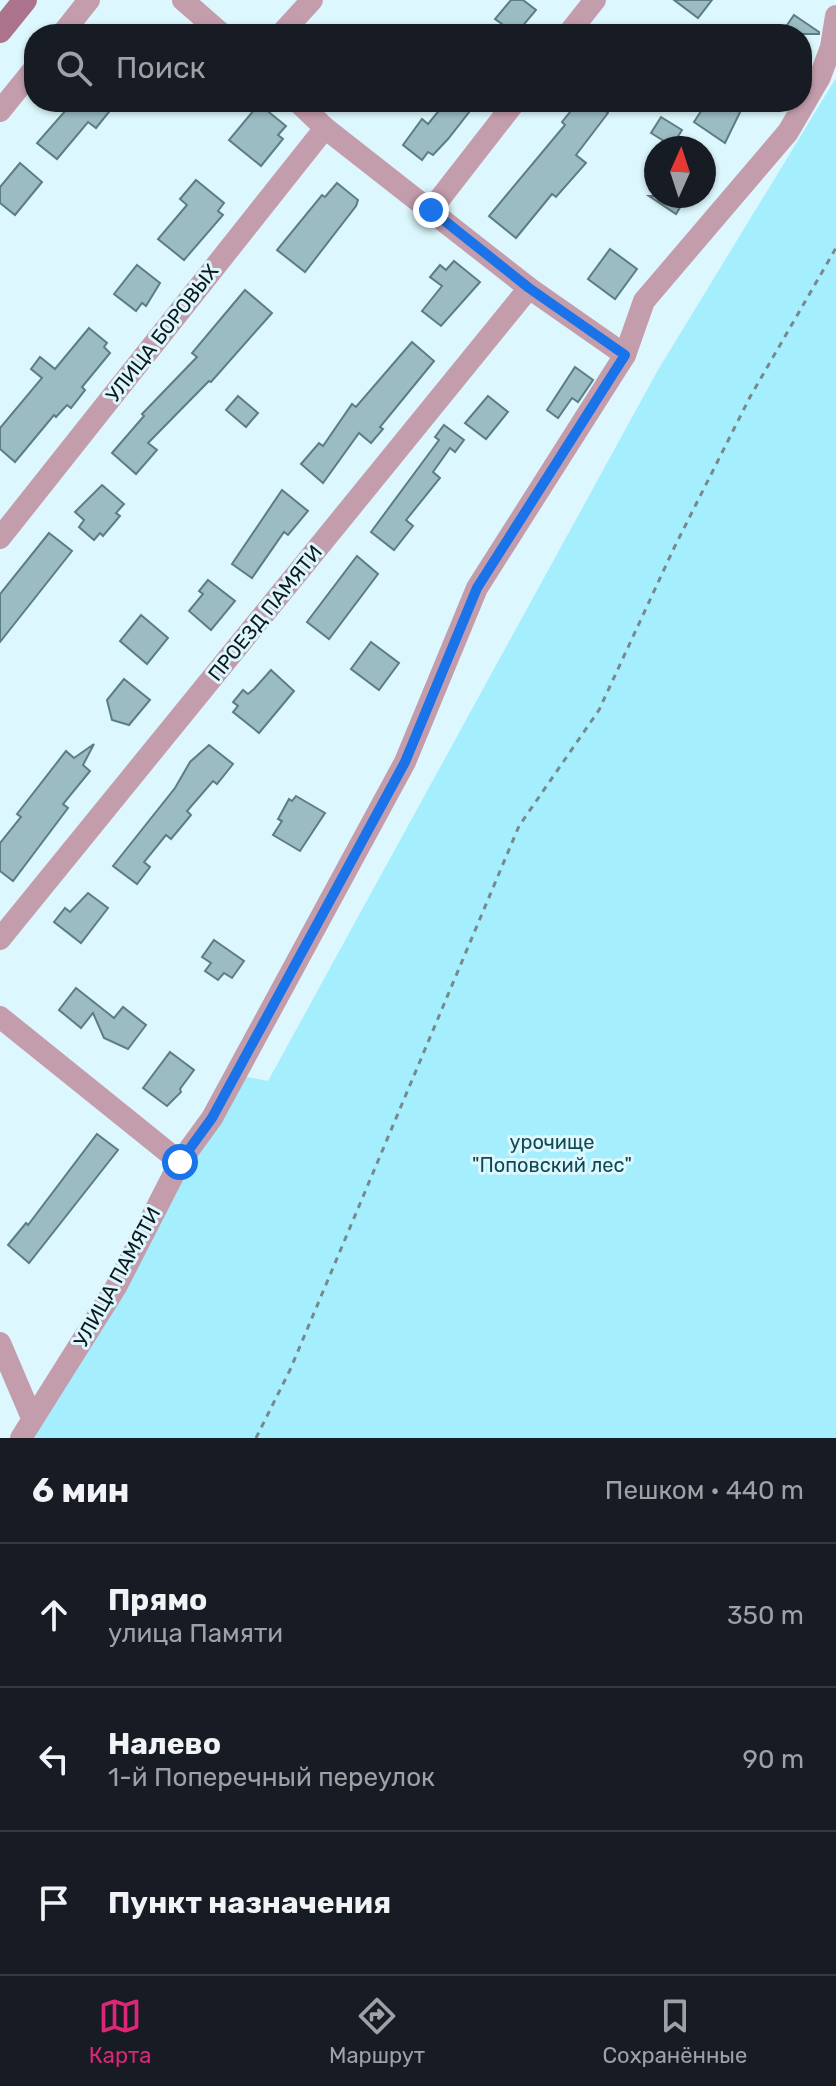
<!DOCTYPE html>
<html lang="ru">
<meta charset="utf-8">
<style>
:root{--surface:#171b24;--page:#242831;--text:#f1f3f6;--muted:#9ea1a6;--line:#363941;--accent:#db2777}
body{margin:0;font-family:Rubik,sans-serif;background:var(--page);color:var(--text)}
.compass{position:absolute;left:644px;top:136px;width:72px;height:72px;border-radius:50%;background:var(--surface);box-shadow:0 2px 6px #0004;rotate:3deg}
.stop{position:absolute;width:24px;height:24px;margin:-18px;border:6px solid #1a73e8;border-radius:50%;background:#fff}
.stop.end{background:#1a73e8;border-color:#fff;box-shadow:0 2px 8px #0008}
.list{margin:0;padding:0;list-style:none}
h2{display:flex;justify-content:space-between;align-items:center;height:104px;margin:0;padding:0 32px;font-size:34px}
h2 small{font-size:26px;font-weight:400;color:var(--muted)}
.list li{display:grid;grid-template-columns:52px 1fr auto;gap:24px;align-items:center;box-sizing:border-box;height:144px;padding:0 32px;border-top:2px solid var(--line)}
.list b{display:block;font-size:30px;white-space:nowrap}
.list p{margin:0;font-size:26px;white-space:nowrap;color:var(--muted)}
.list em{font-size:26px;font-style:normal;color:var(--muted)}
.icon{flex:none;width:44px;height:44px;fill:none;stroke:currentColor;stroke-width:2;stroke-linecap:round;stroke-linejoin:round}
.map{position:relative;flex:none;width:836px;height:1438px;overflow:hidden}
.search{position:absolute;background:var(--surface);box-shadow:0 2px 6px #0004;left:24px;right:24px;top:24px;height:88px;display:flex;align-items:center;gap:20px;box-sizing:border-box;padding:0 28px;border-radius:32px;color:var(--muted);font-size:30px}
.sheet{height:536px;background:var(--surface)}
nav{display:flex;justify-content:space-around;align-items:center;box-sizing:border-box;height:112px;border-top:2px solid var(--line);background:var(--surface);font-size:22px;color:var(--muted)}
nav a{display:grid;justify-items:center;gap:4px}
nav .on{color:var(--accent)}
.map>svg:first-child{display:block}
</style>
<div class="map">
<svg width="836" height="1438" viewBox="0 0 836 1438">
<rect width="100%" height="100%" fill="#dcf7fd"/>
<path fill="#a5eefe" d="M 836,78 L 836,1438 L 28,1438 L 231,1074 L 268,1081 L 658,370 Z"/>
<g fill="#9bbcc3" stroke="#5d7d84" stroke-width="2">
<path d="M 511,0 L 523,0 L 536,10 L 516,34 L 495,19 Z"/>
<path d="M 674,0 L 712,0 L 698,18 Z"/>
<path d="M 794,15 L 819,32 L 819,34 L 781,34 Z"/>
<path d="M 73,102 L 117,102 L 96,128 L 88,122 L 57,159 L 37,143 Z"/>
<path d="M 446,102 L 477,102 L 448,139 L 433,155 L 428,152 L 422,160 L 403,145 L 422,119 L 428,124 Z"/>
<path d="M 557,102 L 595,102 L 608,113 L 576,155 L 586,163 L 556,197 L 552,194 L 516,238 L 489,216 L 565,125 L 562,122 L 570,112 Z"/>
<path d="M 707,102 L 745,102 L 725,143 L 694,122 Z"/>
<path d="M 259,104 L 286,126 L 278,135 L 283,139 L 261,166 L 229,140 Z"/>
<path d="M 661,117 L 682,130 L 672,146 L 651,133 Z"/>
<path d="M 20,163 L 42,182 L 15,215 L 0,203 L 0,187 Z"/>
<path d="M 196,180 L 224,203 L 218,211 L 223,215 L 184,260 L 158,239 L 187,205 L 180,199 Z"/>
<path d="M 337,183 L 358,200 L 356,206 L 305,272 L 277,250 L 322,195 L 325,197 Z"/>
<path d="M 649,196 L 687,196 L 676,214 Z"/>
<path d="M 610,249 L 637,269 L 615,299 L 588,279 Z"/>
<path d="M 454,261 L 480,282 L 441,326 L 422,311 L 442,286 L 430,277 L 440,265 L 446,270 Z"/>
<path d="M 137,265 L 160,283 L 146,306 L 142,303 L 136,311 L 114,294 Z"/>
<path d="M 245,290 L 272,313 L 211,382 L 209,381 L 148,443 L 157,450 L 136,474 L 112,453 L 144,416 L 142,414 L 197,357 L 192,353 Z"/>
<path d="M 89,328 L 107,343 L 104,347 L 110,353 L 82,387 L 85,390 L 71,408 L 67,405 L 56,417 L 54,415 L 15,462 L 0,449 L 0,428 L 42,378 L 31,369 L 40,357 L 55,369 Z"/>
<path d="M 412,342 L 434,361 L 380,427 L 383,429 L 371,443 L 359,433 L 323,483 L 301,464 L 319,443 L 323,446 L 352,404 L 356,407 Z"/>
<path d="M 575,367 L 593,380 L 578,402 L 572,398 L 558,418 L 547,410 Z"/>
<path d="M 238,396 L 258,413 L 246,427 L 226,410 Z"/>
<path d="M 488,396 L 508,412 L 486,439 L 465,423 Z"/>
<path d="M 444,425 L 464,440 L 455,452 L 450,448 L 433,472 L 440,478 L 406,520 L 413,526 L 394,550 L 371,532 L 439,440 L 435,437 Z"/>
<path d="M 102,485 L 124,504 L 116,513 L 120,516 L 103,536 L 100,533 L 94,540 L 79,527 L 84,520 L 75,512 Z"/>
<path d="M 282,490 L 308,511 L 288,535 L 284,532 L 252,578 L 232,564 Z"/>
<path d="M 49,533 L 72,551 L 0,642 L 0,594 Z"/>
<path d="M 357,556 L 378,574 L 329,639 L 307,622 Z"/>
<path d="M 208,580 L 235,601 L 211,630 L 189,611 L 203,594 L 199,591 Z"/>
<path d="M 141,615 L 168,638 L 147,664 L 120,641 Z"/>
<path d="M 371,642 L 399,663 L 379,690 L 351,669 Z"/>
<path d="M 271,670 L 294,691 L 259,733 L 233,712 L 238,706 L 233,702 L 243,690 L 248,694 L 254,689 Z"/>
<path d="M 124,679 L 150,700 L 129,725 L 112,720 L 107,700 Z"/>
<path d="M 94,744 L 83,765 L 90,771 L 63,804 L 68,808 L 13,881 L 0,871 L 0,843 L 21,817 L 17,814 L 66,751 L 74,758 Z"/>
<path d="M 209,745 L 233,764 L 217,784 L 213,781 L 187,811 L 191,815 L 171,839 L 166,835 L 144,862 L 150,867 L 137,884 L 113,866 L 175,788 L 190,762 Z"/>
<path d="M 296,796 L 325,813 L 300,851 L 273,835 L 282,821 L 278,819 L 289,799 L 292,801 Z"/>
<path d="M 88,893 L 108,908 L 81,943 L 54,922 L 65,908 L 70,912 Z"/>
<path d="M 214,940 L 244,961 L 232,978 L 224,973 L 218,980 L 205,971 L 211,963 L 202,957 Z"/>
<path d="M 76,988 L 114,1018 L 123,1007 L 146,1025 L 128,1049 L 104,1038 L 93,1013 L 81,1028 L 59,1010 Z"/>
<path d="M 170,1052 L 194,1070 L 180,1089 L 181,1092 L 167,1106 L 143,1088 Z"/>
<path d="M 97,1134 L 118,1150 L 29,1263 L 8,1245 L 26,1223 L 28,1225 Z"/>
</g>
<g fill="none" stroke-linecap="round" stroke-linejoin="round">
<path stroke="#768a8e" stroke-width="3" stroke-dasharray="6 6" stroke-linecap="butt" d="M 256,1438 L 290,1370 L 519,826 L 599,710 L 674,548 L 750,397 L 836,248"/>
<g stroke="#c49dad" stroke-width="22">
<path d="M 183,0 L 222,34"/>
<path d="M 62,34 L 89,0"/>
<path d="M 281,34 L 312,0"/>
<path d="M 568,34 L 595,0"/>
<path d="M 298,102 L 325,128 L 529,288 L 625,355"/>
<path d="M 0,111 L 34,69"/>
<path d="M 431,210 L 515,102"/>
<path d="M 0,538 L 325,128"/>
<path d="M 0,939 L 529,288"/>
<path d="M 0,1017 L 180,1162"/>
<path d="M 0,1343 L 32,1418"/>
<path d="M 21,1438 L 116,1287 L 180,1162 L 212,1118 L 405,762 L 477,588 L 625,355 L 644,301 L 788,132 L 820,77 L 831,47 L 836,16"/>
</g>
<path stroke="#ac738c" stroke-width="24" d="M 0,31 L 25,0"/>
</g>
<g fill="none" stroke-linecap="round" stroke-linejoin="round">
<path stroke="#1a73e8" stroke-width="10" d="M 180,1162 L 212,1118 L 405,762 L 477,588 L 625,355 L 529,288 L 431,210"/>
</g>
<g text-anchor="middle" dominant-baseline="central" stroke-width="6" stroke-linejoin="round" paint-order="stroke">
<g font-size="20" fill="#0d191c" stroke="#dcf7fd">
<text transform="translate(162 333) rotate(-52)">УЛИЦА БОРОВЫХ</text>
<text transform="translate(265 613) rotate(-51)">ПРОЕЗД ПАМЯТИ</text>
<text transform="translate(117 1277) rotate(-61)">УЛИЦА ПАМЯТИ</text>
</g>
<g font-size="20" fill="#114953" stroke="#dcf7fd">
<text x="552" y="1142">урочище<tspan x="552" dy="23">"Поповский лес"</tspan></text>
</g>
</g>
</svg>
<svg class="compass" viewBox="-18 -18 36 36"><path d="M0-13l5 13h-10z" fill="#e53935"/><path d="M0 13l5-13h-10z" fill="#9ea1a6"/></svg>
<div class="stop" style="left:180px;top:1162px"></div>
<div class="stop end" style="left:431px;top:210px"></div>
<div class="search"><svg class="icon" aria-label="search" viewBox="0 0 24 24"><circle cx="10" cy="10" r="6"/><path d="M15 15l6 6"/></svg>Поиск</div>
</div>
<section class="sheet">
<h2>6 мин<small>Пешком · 440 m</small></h2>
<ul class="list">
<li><svg class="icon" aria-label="ahead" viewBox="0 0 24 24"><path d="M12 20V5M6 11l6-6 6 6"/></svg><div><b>Прямо</b><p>улица Памяти</p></div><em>350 m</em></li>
<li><svg class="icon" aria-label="left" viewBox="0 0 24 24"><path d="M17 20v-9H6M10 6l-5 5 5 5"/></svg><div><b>Налево</b><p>1-й Поперечный переулок</p></div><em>90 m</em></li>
<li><svg class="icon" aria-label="arrive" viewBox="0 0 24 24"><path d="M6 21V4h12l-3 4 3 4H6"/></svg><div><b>Пункт назначения</b></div></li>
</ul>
</section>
<nav>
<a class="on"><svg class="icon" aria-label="map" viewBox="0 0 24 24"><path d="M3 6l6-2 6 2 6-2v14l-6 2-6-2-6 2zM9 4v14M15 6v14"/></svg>Карта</a>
<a><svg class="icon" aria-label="directions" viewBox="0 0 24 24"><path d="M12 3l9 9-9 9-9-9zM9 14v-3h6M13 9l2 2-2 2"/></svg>Маршрут</a>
<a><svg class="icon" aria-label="saved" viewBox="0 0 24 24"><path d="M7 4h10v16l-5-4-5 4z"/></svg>Сохранённые</a>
</nav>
